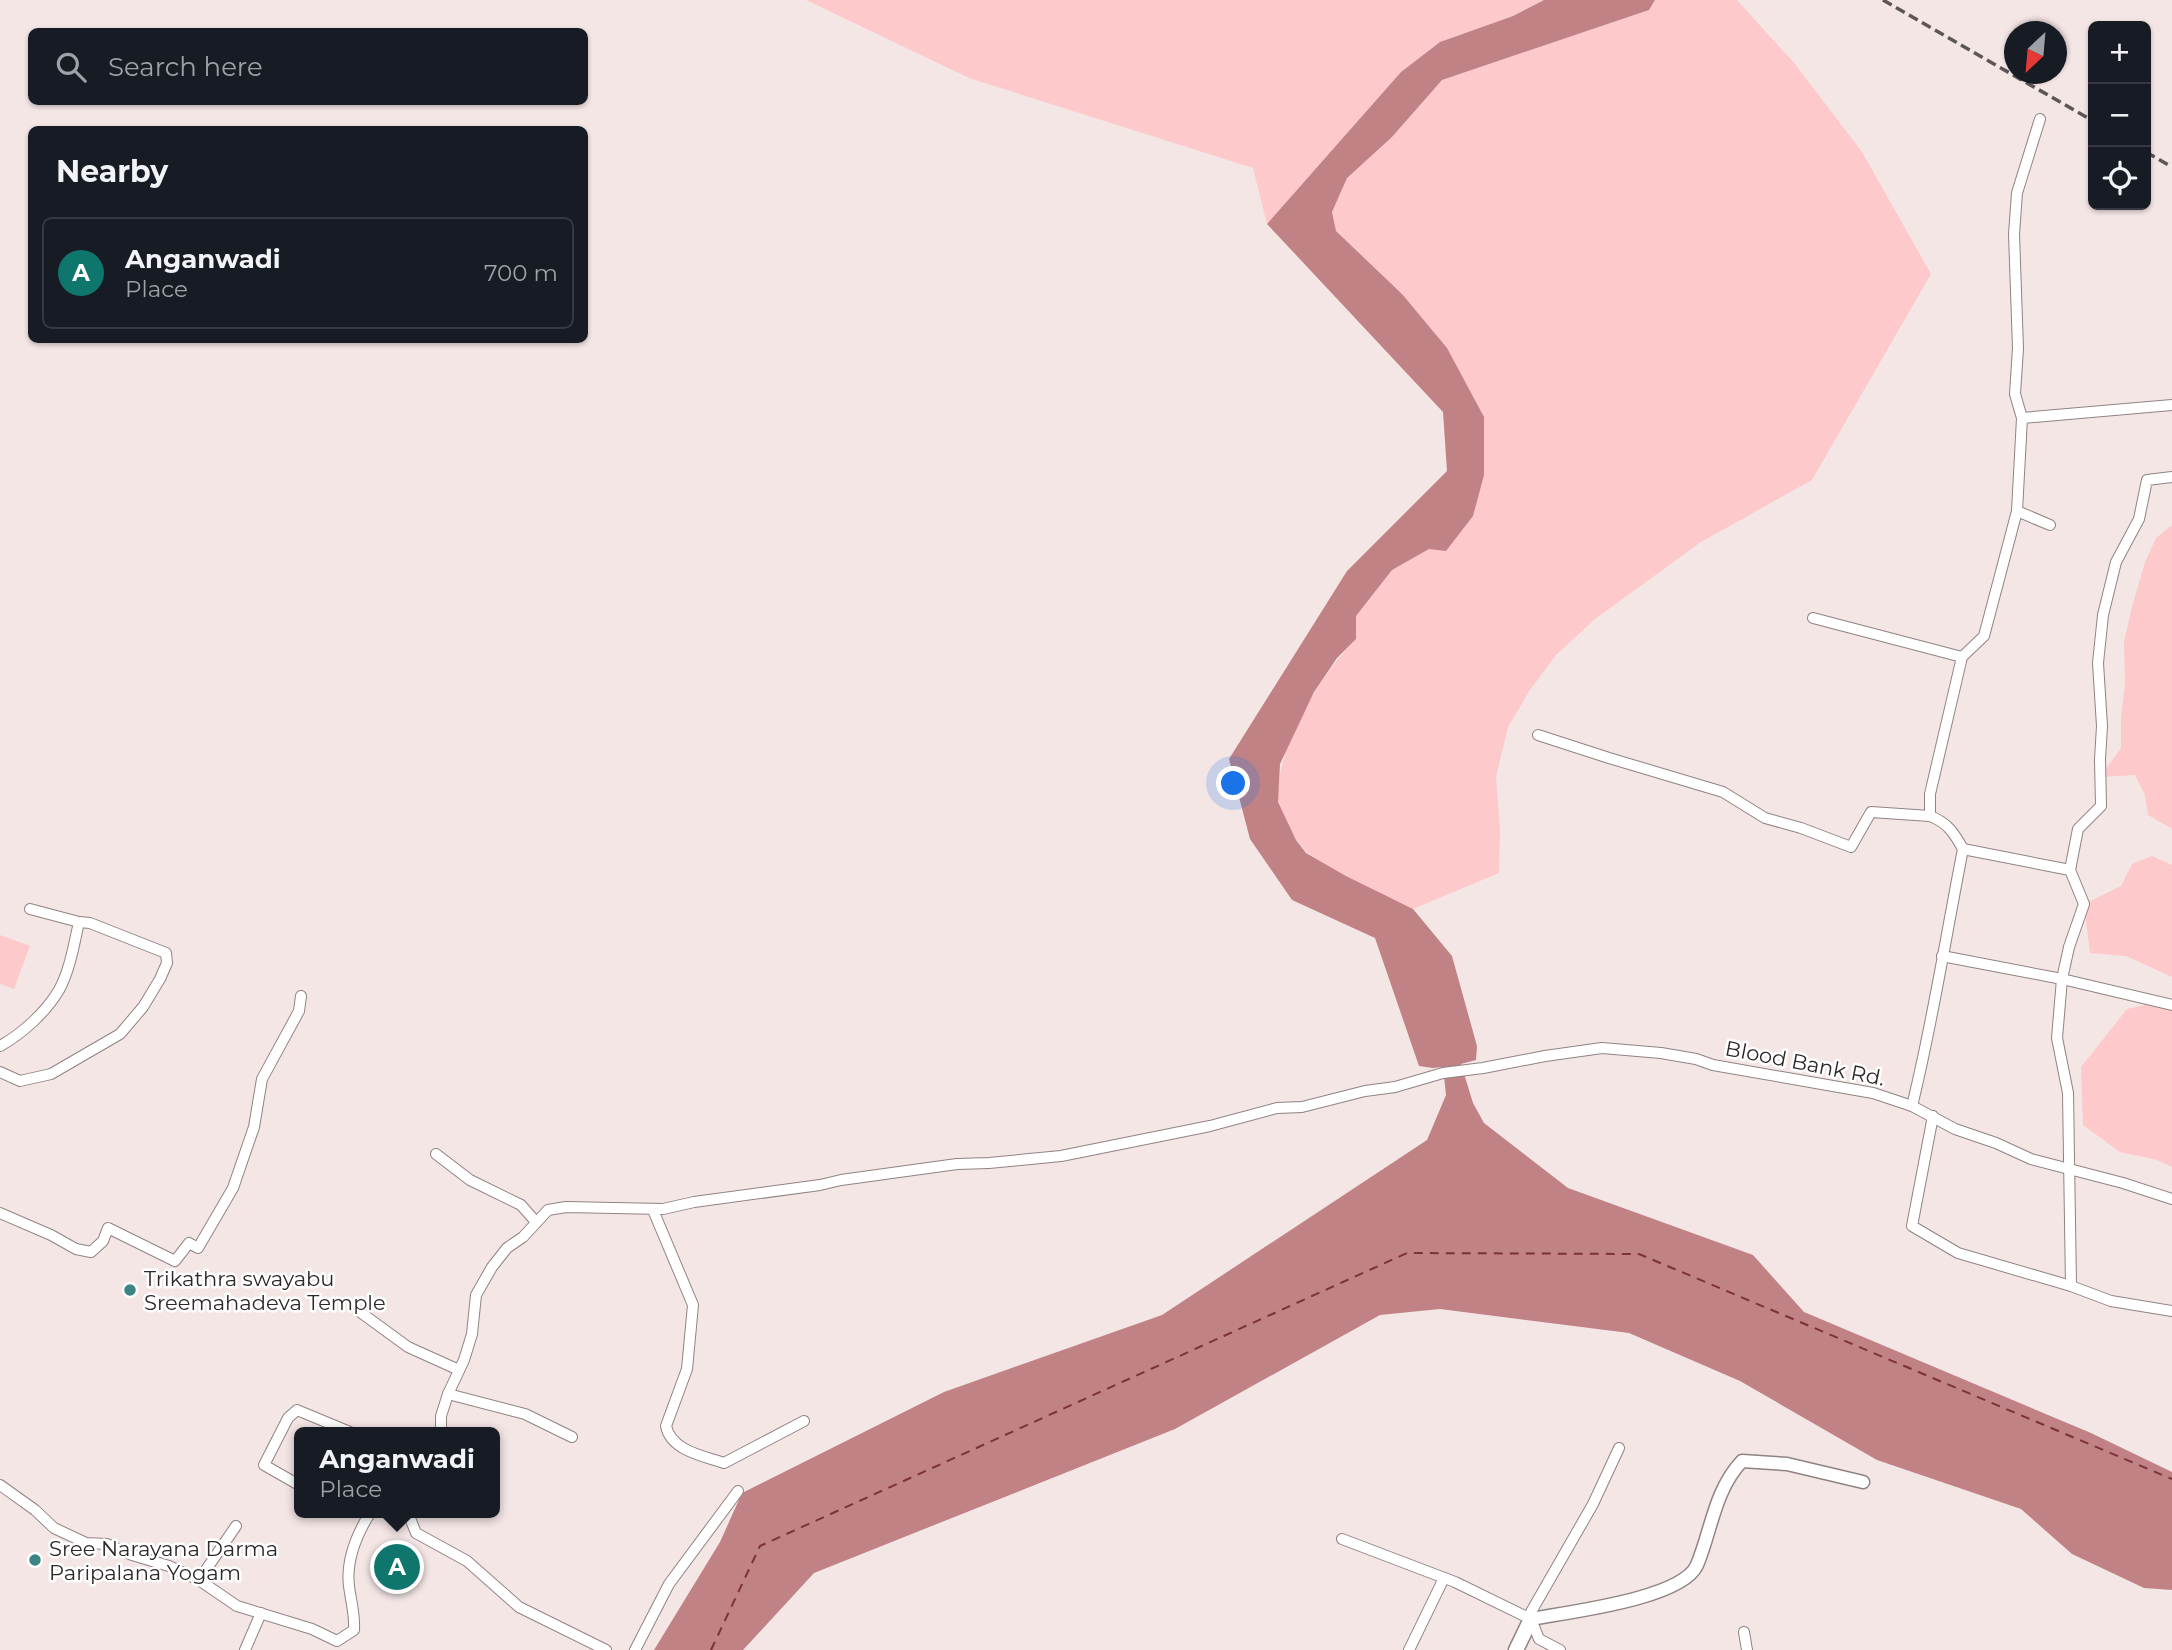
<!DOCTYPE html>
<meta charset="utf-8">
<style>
:root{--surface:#171b24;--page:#20242c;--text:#f1f3f6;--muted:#9ea1a6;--line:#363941;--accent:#0f766e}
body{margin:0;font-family:Montserrat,sans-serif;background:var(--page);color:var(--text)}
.controls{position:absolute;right:21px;top:21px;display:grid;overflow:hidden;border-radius:10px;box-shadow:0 2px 5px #0004}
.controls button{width:63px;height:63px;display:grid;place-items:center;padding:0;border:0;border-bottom:2px solid var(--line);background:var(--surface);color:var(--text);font:35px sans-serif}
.compass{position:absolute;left:2004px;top:21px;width:63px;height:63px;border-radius:50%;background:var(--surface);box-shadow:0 2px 5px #0004;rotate:206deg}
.you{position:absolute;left:1234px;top:784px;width:24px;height:24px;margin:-18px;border:5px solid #fff;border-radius:50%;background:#1a73e8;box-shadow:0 0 0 10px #1a73e833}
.badge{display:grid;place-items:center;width:46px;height:46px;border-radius:50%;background:var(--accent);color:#fff;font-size:23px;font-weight:700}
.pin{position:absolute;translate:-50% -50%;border:4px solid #fff;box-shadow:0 2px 7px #0006}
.popup{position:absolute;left:294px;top:1427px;width:206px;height:91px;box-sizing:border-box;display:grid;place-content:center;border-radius:10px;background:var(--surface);filter:drop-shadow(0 2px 5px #0005);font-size:23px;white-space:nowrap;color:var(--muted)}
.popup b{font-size:26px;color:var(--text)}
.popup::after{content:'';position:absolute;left:50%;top:100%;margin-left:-14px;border:14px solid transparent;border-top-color:var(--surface)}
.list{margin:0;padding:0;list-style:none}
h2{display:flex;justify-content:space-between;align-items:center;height:91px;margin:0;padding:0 28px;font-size:30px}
h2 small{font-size:23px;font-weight:400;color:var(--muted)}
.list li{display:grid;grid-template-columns:46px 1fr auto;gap:21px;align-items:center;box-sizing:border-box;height:112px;margin:0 14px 14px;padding:0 14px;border:2px solid var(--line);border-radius:10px}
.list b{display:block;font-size:26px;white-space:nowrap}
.list p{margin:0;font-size:23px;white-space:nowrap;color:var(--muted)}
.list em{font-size:23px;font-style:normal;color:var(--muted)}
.icon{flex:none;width:38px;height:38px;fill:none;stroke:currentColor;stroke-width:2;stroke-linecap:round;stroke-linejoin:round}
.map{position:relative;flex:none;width:2172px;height:1650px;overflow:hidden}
.search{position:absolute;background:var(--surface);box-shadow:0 2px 5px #0004;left:28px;top:28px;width:560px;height:77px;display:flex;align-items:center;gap:18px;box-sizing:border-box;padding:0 24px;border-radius:10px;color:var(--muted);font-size:26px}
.panel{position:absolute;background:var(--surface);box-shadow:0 2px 5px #0004;left:28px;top:126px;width:560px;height:217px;border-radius:10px}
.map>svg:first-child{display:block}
</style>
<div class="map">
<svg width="2172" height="1650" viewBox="0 0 2172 1650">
<rect width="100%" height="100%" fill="#f5e6e6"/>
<g fill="#fdc9ca">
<path d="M 806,0 L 1544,0 L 1513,16 L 1440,42 L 1401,72 L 1267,224 L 1253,168 L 969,78 Z"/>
<path d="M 1655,0 L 1737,0 L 1795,64 L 1862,152 L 1931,274 L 1812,480 L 1701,542 L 1595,619 L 1556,655 L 1530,690 L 1508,727 L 1496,777 L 1500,830 L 1499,873 L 1413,909 C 1384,895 1355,881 1327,865 C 1320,860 1310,856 1305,850 C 1296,841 1278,811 1278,799 C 1276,747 1320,675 1356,639 L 1356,616 L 1392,570 L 1429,549 L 1484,475 L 1402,294 L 1336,231 L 1332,212 L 1347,177 L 1392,137 L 1442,80 L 1649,10 Z"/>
<path d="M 2172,525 L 2172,829 L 2148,815 L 2145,795 L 2135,775 L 2100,777 L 2121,748 L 2121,717 L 2125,684 L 2124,642 L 2132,607 L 2145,562 L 2156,538 Z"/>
<path d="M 2152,856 L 2172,865 L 2172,977 L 2126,956 L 2090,953 L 2084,904 L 2121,886 L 2132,864 Z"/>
<path d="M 0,935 L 30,946 L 14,989 L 0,984 Z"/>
<path d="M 2167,1000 L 2172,1001 L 2172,1167 L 2157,1160 L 2120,1152 L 2083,1125 L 2081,1067 L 2127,1009 Z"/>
</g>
<path fill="#c08285" d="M 1544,0 L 1655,0 L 1649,10 L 1442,80 L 1392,137 L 1347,178 L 1332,212 L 1336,231 L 1402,294 L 1447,348 L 1484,417 L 1484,475 L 1473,516 L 1446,551 L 1429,549 L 1392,570 L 1356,616 L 1356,639 L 1337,658 L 1314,692 L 1280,764 L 1278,802 L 1296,840 L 1306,853 L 1346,876 L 1413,909 L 1452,956 L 1477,1046 L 1476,1060 L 1461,1064 L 1473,1103 L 1484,1123 L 1568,1188 L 1753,1255 L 1804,1312 L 2091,1433 L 2172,1472 L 2172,1590 L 2144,1588 L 2072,1554 L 2021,1509 L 1877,1460 L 1740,1381 L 1629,1333 L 1440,1309 L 1380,1315 L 1175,1429 L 814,1573 L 743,1650 L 654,1650 L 720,1542 L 742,1493 L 944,1392 L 1162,1315 L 1427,1140 L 1446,1095 L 1443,1067 L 1433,1068 L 1419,1066 L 1375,938 L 1292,900 L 1250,839 L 1229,759 L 1347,571 L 1447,471 L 1443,412 L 1267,224 L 1401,72 L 1440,42 L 1513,16 Z"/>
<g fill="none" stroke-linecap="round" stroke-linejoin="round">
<path stroke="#7d3139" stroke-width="2" stroke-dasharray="9 7" stroke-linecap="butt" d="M 711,1650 L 760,1546 L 1407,1253 L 1639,1254 L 2172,1479"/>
<g stroke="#908383" stroke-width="12">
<g id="minor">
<path d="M 2022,418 L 2015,394 L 2018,348 L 2014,234 L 2017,193 L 2040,119"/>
<path d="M 2017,511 L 2050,525"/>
<path d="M 1813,618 L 1962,657"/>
<path d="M 1538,735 L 1609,758 L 1723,792 L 1765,818 L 1801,828 L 1851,847 L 1871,812 L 1930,816 L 1930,794 L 1962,657 L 1984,636 L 2017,511 L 2022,418 L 2172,405"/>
<path d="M 1963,849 L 2070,870"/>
<path d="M 30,909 L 79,922"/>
<path d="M 1942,956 L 2062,979 L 2172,1005"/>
<path d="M 0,1046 C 22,1034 46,1012 59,990 C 70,970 74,944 79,922 L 90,923 L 166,953 L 167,963 L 160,979 L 143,1007 L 120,1034 L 51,1074 L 20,1081 L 0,1072"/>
<path d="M 1912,1106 C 1933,1021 1946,935 1963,849 C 1954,833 1948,823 1930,816"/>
<path d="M 1933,1116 L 1912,1226 L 1958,1253 L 2071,1286 L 2111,1301 L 2172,1311"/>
<path d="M 436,1154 L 470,1180 L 521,1205 L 536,1222"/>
<path d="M 653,1210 L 693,1305 L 687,1369 L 666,1426 C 671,1451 704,1456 724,1463 L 804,1421"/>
<path d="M 0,1213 L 51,1235 L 76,1249 L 91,1252 L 103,1241 L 108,1228 L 175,1261 L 189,1243 L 198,1248 L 233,1188 L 254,1127 L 262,1079 L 299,1011 L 301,996"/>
<path d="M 2071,1286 L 2068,1093 L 2057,1038 L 2062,979 L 2069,947 L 2084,904 L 2070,870 L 2078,829 L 2101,806 L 2100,759 L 2102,726 L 2098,663 L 2103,615 L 2116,562 L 2139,519 L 2147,480 L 2172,477"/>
<path d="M 360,1312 L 408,1347 L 459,1370"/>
<path d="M 448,1394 L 525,1414 L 572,1437"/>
<path d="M 441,1432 L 441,1416 L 448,1394 L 464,1360 L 472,1334 L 476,1295 L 492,1267 L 507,1248 L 523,1237 L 548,1210 L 566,1207 L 663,1209 L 694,1202 L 820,1185 L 841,1180 L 957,1164 L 989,1163 L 1061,1156 L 1210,1126 L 1277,1108 L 1302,1107 L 1365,1091 L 1395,1087 L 1443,1073 L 1483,1068 L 1545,1056 L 1602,1048 L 1661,1053 L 1696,1059 L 1713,1065 L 1873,1093 L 1912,1106 L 1955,1129 L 1996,1143 L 2031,1159 L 2123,1183 L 2172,1199"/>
<path d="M 0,1485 L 35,1510 L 54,1528 L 86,1543 L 107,1544 L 132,1555 L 169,1566 L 199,1580 L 237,1606 L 312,1629 L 337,1641 L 354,1630 C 355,1614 351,1602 349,1586 C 346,1561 357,1534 370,1513"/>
<path d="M 299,1485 L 264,1465 L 288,1418 L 297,1410 L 350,1432"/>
<path d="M 408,1513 L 416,1533 L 467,1561 L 519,1607 L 606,1650"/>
<path d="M 1342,1539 L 1455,1582 L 1531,1619"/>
<path d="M 199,1580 L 236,1526"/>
<path d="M 1744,1632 L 1747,1650"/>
<path d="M 245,1650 L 261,1613"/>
<path d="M 635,1650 L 669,1584 L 738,1491"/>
<path d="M 1409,1650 L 1444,1578"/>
<path d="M 1560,1650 L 1539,1639 L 1531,1619 L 1531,1612 L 1593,1504 L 1619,1448"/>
</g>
</g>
<g stroke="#908383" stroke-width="15">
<path id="tertiary" d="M 1531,1619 C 1568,1612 1682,1599 1697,1565 C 1712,1529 1714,1491 1742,1461 L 1787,1464 L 1863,1482"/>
</g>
<g stroke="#908383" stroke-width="17">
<path id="secondary" d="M 1516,1650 L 1531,1619"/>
</g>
<use href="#minor" stroke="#fff" stroke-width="10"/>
<use href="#tertiary" stroke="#fff" stroke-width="12"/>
<use href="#secondary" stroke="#fff" stroke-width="14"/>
<g stroke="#5d5656" stroke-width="3.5" stroke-dasharray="10 5" stroke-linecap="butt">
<path d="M 1883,0 L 2093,121"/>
<path d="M 2146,152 L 2172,167"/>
</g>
</g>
<g fill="#3c8485" stroke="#fff" stroke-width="2.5">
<circle cx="130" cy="1290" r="7"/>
<circle cx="35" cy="1560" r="7"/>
</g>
<g text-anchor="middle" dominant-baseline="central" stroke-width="5" stroke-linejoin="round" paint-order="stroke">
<g font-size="21" fill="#2e2929" stroke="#fff">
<text transform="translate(1805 1063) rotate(11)">Blood Bank Rd.</text>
</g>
<g font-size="21" fill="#2e2929" stroke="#fff" text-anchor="start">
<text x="144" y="1278">Trikathra swayabu<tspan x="144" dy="24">Sreemahadeva Temple</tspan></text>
<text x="49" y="1548">Sree Narayana Darma<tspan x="49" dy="24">Paripalana Yogam</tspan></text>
</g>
</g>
</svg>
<div class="controls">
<button>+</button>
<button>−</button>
<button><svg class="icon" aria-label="locate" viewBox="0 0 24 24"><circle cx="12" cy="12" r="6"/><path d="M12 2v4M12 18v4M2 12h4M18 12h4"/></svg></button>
</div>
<svg class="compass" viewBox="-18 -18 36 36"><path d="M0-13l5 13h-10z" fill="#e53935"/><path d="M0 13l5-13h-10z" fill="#9ea1a6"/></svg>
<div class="you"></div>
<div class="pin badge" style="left:397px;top:1567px">A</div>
<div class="popup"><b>Anganwadi</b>Place</div>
<div class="search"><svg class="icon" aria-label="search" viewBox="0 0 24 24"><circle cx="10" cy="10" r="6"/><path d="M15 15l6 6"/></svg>Search here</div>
<section class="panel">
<h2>Nearby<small></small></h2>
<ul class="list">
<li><span class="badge">A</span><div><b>Anganwadi</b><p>Place</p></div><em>700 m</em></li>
</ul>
</section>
</div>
